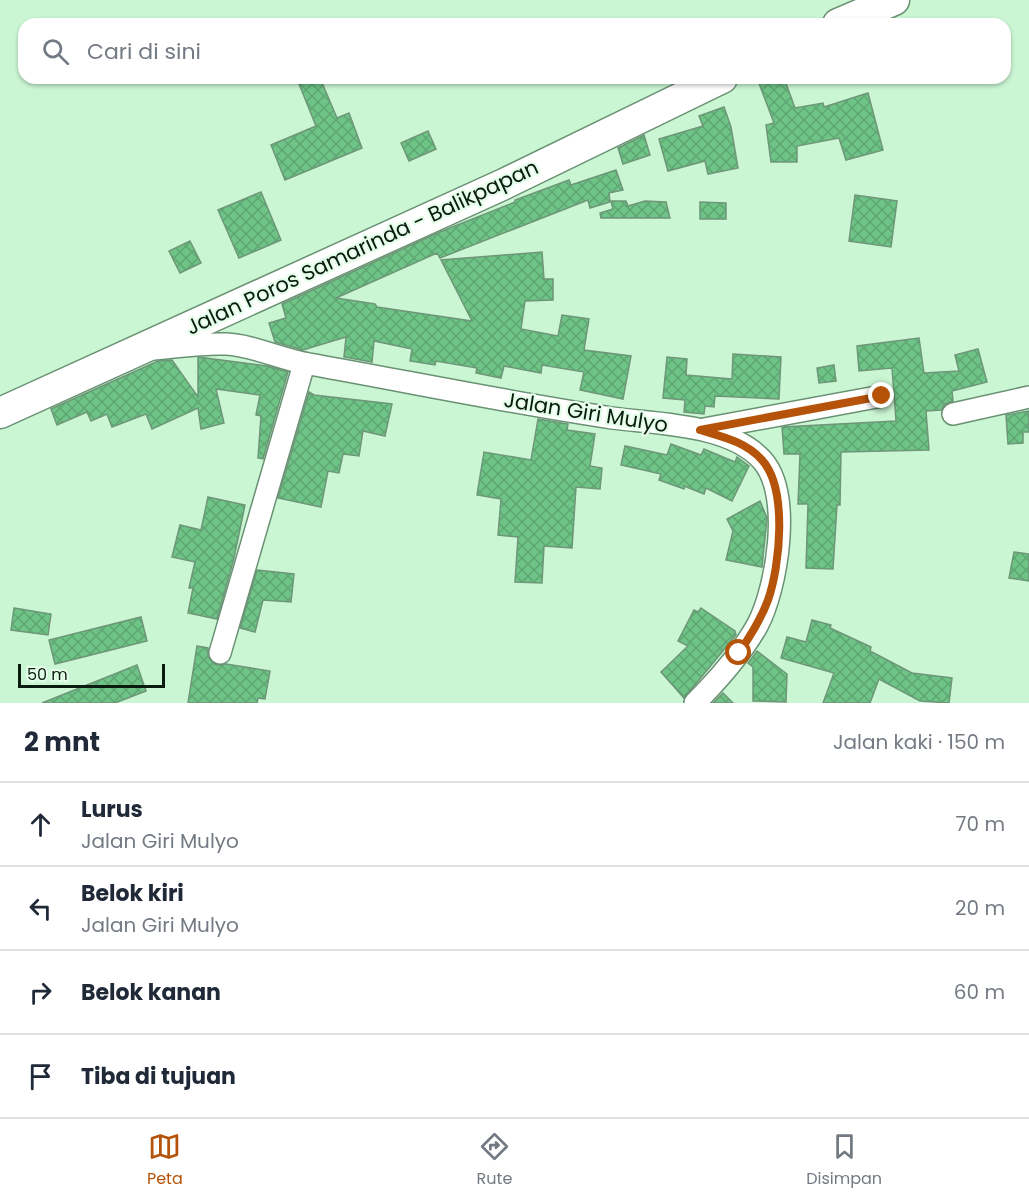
<!DOCTYPE html>
<html lang="id">
<meta charset="utf-8">
<style>
:root{--surface:#fff;--page:#f6f6f7;--text:#1f2937;--muted:#747a83;--line:#e0e1e3;--accent:#b45309}
body{margin:0;font-family:Poppins,sans-serif;background:var(--page);color:var(--text)}
.scale{position:absolute;left:18px;bottom:15px;width:147px;box-sizing:border-box;padding-left:6px;border:3px solid #0b1b0f;border-top:0;font-size:16px;line-height:21px;white-space:nowrap;color:#0b1b0f;-webkit-text-stroke:4px #e4feea;paint-order:stroke}
.stop{position:absolute;width:18px;height:18px;margin:-14px;border:4px solid #b45309;border-radius:50%;background:#fff}
.stop.end{background:#b45309;border-color:#fff;box-shadow:0 2px 6px #0008}
.list{margin:0;padding:0;list-style:none}
h2{display:flex;justify-content:space-between;align-items:center;height:78px;margin:0;padding:0 24px;font-size:26px}
h2 small{font-size:20px;font-weight:400;color:var(--muted)}
.list li{display:grid;grid-template-columns:39px 1fr auto;gap:18px;align-items:center;box-sizing:border-box;height:84px;padding:0 24px;border-top:2px solid var(--line)}
.list b{display:block;font-size:22px;white-space:nowrap}
.list p{margin:0;font-size:20px;white-space:nowrap;color:var(--muted)}
.list em{font-size:20px;font-style:normal;color:var(--muted)}
.icon{flex:none;width:33px;height:33px;fill:none;stroke:currentColor;stroke-width:2;stroke-linecap:round;stroke-linejoin:round}
.map{position:relative;flex:none;width:1029px;height:703px;overflow:hidden}
.search{position:absolute;background:var(--surface);box-shadow:0 2px 4px #0004;left:18px;right:18px;top:18px;height:66px;display:flex;align-items:center;gap:15px;box-sizing:border-box;padding:0 21px;border-radius:18px;color:var(--muted);font-size:22px}
.sheet{height:414px;background:var(--surface)}
nav{display:flex;justify-content:space-around;align-items:center;box-sizing:border-box;height:84px;border-top:2px solid var(--line);background:var(--surface);font-size:16px;color:var(--muted)}
nav a{display:grid;justify-items:center;gap:3px}
nav .on{color:var(--accent)}
.map>svg:first-child{display:block}
</style>
<div class="map">
<svg width="1029" height="703" viewBox="0 0 1029 703">
<defs>
<pattern id="building-cross-hatch" width="8" height="8" patternUnits="userSpaceOnUse" patternTransform="scale(1.5)"><rect width="8" height="8" fill="#6ec386"/><path d="M0 0l8 8M0 8l8-8" fill="none" stroke="#5ea772"/></pattern>
</defs>
<rect width="100%" height="100%" fill="#cbf6d4"/>
<g fill="url(#building-cross-hatch)" stroke="#6e9678" stroke-width="1.5">
<path d="M 313,78 L 320,78 L 337,118 L 349,113 L 362,148 L 285,180 L 271,145 L 316,126 L 299,84 Z"/>
<path d="M 757,78 L 784,78 L 795,108 L 823,103 L 824,107 L 868,93 L 883,150 L 846,160 L 839,138 L 797,146 L 797,162 L 771,162 L 766,125 L 774,123 Z"/>
<path d="M 724,107 L 731,127 L 738,168 L 708,174 L 705,161 L 668,171 L 659,139 L 703,126 L 699,116 Z"/>
<path d="M 428,131 L 436,149 L 409,161 L 401,143 Z"/>
<path d="M 644,135 L 650,155 L 623,164 L 618,148 Z"/>
<path d="M 616,170 L 623,190 L 609,193 L 610,202 L 590,208 L 588,200 L 440,258 L 437,253 L 336,298 L 375,304 L 377,307 L 472,321 L 441,260 L 542,252 L 544,279 L 553,279 L 553,300 L 525,301 L 521,329 L 558,336 L 562,315 L 589,319 L 584,350 L 631,356 L 623,399 L 580,390 L 584,372 L 542,365 L 541,373 L 504,366 L 501,378 L 476,373 L 477,368 L 436,361 L 435,365 L 410,361 L 412,349 L 374,341 L 372,362 L 344,357 L 346,337 L 303,350 L 275,342 L 269,323 L 286,318 L 282,304 L 440,232 L 515,202 L 515,200 L 569,180 L 571,185 Z"/>
<path d="M 261,192 L 281,240 L 239,258 L 218,210 Z"/>
<path d="M 855,195 L 897,201 L 891,247 L 849,241 Z"/>
<path d="M 611,201 L 626,201 L 628,206 L 645,201 L 666,202 L 670,218 L 601,218 L 600,213 L 613,209 Z"/>
<path d="M 700,202 L 726,203 L 726,219 L 700,219 Z"/>
<path d="M 190,241 L 201,263 L 180,273 L 169,251 Z"/>
<path d="M 919,338 L 924,373 L 959,371 L 955,355 L 978,349 L 987,382 L 952,391 L 953,401 L 945,404 L 941,410 L 926,411 L 929,450 L 841,452 L 840,505 L 837,505 L 833,569 L 806,568 L 808,504 L 798,504 L 800,454 L 784,454 L 782,427 L 896,421 L 892,368 L 859,371 L 857,346 Z"/>
<path d="M 733,354 L 781,357 L 779,399 L 715,396 L 714,407 L 705,406 L 704,414 L 684,412 L 685,400 L 663,398 L 667,357 L 687,359 L 686,375 L 732,379 Z"/>
<path d="M 198,357 L 267,366 L 288,372 L 263,459 L 258,458 L 261,416 L 256,415 L 260,395 L 216,389 L 224,423 L 201,429 L 198,408 L 152,429 L 146,414 L 112,427 L 107,414 L 91,421 L 87,412 L 57,425 L 51,409 L 158,361 L 172,360 L 198,397 Z"/>
<path d="M 834,365 L 836,381 L 819,383 L 817,368 Z"/>
<path d="M 309,392 L 314,395 L 392,404 L 385,436 L 363,431 L 359,456 L 343,454 L 339,473 L 328,471 L 321,507 L 278,498 Z"/>
<path d="M 1029,411 L 1029,432 L 1023,432 L 1023,443 L 1008,444 L 1006,415 Z"/>
<path d="M 538,419 L 568,424 L 567,430 L 595,434 L 590,466 L 602,468 L 600,489 L 576,487 L 572,548 L 544,546 L 542,583 L 515,582 L 518,537 L 498,535 L 501,499 L 477,495 L 484,452 L 531,460 Z"/>
<path d="M 671,444 L 701,455 L 704,449 L 735,462 L 737,457 L 749,466 L 732,501 L 706,488 L 704,494 L 684,486 L 684,489 L 659,480 L 661,474 L 621,465 L 625,446 L 667,455 Z"/>
<path d="M 208,497 L 245,505 L 234,558 L 217,619 L 188,613 L 193,588 L 189,588 L 195,562 L 172,557 L 180,525 L 201,530 Z"/>
<path d="M 760,501 L 767,518 L 762,567 L 726,560 L 733,531 L 727,519 Z"/>
<path d="M 1014,552 L 1029,554 L 1029,581 L 1009,578 Z"/>
<path d="M 257,570 L 294,574 L 291,602 L 263,600 L 255,632 L 240,628 Z"/>
<path d="M 14,608 L 51,614 L 48,635 L 11,630 Z"/>
<path d="M 701,608 L 735,631 L 736,635 L 684,698 L 661,672 L 688,646 L 678,641 L 694,610 L 698,612 Z"/>
<path d="M 141,617 L 147,641 L 55,664 L 49,640 Z"/>
<path d="M 812,620 L 831,625 L 830,628 L 871,647 L 870,651 L 912,673 L 952,678 L 949,703 L 920,701 L 879,679 L 870,703 L 823,703 L 834,673 L 781,658 L 787,637 L 806,642 Z"/>
<path d="M 197,646 L 208,648 L 208,657 L 216,665 L 226,664 L 270,671 L 265,699 L 258,698 L 257,703 L 188,703 Z"/>
<path d="M 757,651 L 787,674 L 786,702 L 753,701 L 753,667 L 748,663 Z"/>
<path d="M 137,665 L 146,691 L 115,703 L 42,703 Z"/>
<path d="M 723,693 L 733,703 L 713,703 Z"/>
</g>
<g fill="none" stroke-linecap="round" stroke-linejoin="round">
<g stroke="#699173" stroke-width="24">
<g id="minor">
<path d="M 153,349 C 177,347 202,343 226,344 C 253,345 282,360 309,364 C 410,382 511,403 612,418 C 657,424 730,424 762,460 C 793,494 777,589 757,626 C 741,654 718,680 695,703"/>
<path d="M 953,414 L 1029,397"/>
<path d="M 704,429 L 882,396"/>
<path d="M 220,653 L 304,364"/>
</g>
</g>
<g stroke="#699173" stroke-width="33">
<g id="highway">
<path d="M 838,24 L 894,0"/>
<path d="M 0,413 L 502,185 L 722,78"/>
</g>
</g>
<use href="#minor" stroke="#fff" stroke-width="21"/>
<use href="#highway" stroke="#fff" stroke-width="30"/>
</g>
<g fill="none" stroke-linecap="round" stroke-linejoin="round">
<path stroke="#b45309" stroke-width="8" d="M 739,653 C 750,636 761,619 768,600 C 780,566 788,489 762,460 C 746,442 723,437 700,430 L 882,396"/>
</g>
<g text-anchor="middle" dominant-baseline="central" stroke-width="4.5" stroke-linejoin="round" paint-order="stroke">
<g font-size="21" fill="#0b1b0f" stroke="#e4feea">
<text transform="translate(362 247) rotate(-25)">Jalan Poros Samarinda - Balikpapan</text>
<text transform="translate(586 412) rotate(9)">Jalan Giri Mulyo</text>
</g>
</g>
</svg>
<div class="scale">50 m</div>
<div class="stop" style="left:739px;top:653px"></div>
<div class="stop end" style="left:882px;top:396px"></div>
<div class="search"><svg class="icon" aria-label="search" viewBox="0 0 24 24"><circle cx="10" cy="10" r="6"/><path d="M15 15l6 6"/></svg>Cari di sini</div>
</div>
<section class="sheet">
<h2>2 mnt<small>Jalan kaki · 150 m</small></h2>
<ul class="list">
<li><svg class="icon" aria-label="ahead" viewBox="0 0 24 24"><path d="M12 20V5M6 11l6-6 6 6"/></svg><div><b>Lurus</b><p>Jalan Giri Mulyo</p></div><em>70 m</em></li>
<li><svg class="icon" aria-label="left" viewBox="0 0 24 24"><path d="M17 20v-9H6M10 6l-5 5 5 5"/></svg><div><b>Belok kiri</b><p>Jalan Giri Mulyo</p></div><em>20 m</em></li>
<li><svg class="icon" aria-label="right" viewBox="0 0 24 24"><path d="M7 20v-9h11M14 6l5 5-5 5"/></svg><div><b>Belok kanan</b></div><em>60 m</em></li>
<li><svg class="icon" aria-label="arrive" viewBox="0 0 24 24"><path d="M6 21V4h12l-3 4 3 4H6"/></svg><div><b>Tiba di tujuan</b></div></li>
</ul>
</section>
<nav>
<a class="on"><svg class="icon" aria-label="map" viewBox="0 0 24 24"><path d="M3 6l6-2 6 2 6-2v14l-6 2-6-2-6 2zM9 4v14M15 6v14"/></svg>Peta</a>
<a><svg class="icon" aria-label="directions" viewBox="0 0 24 24"><path d="M12 3l9 9-9 9-9-9zM9 14v-3h6M13 9l2 2-2 2"/></svg>Rute</a>
<a><svg class="icon" aria-label="saved" viewBox="0 0 24 24"><path d="M7 4h10v16l-5-4-5 4z"/></svg>Disimpan</a>
</nav>
